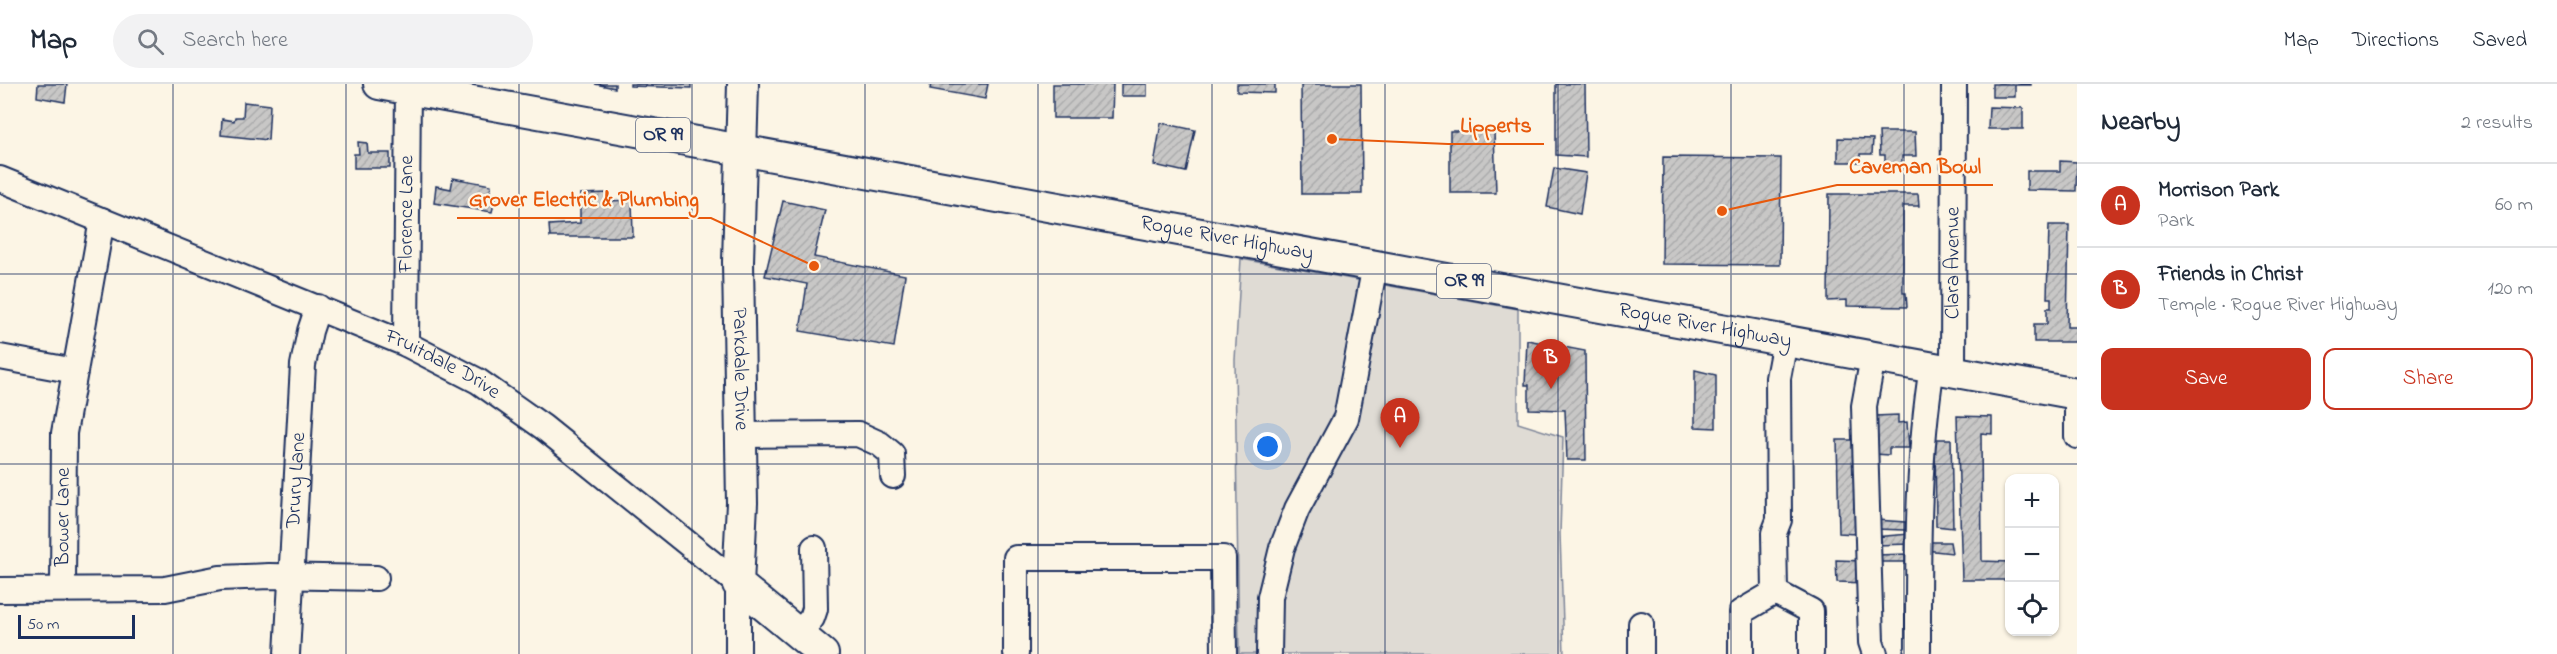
<!DOCTYPE html>
<meta charset="utf-8">
<style>
:root{--surface:#fff;--page:#f2f2f3;--text:#1f2937;--muted:#747a83;--line:#e0e1e3;--accent:#c8321e}
body{margin:0;font-family:"Indie Flower",sans-serif;background:var(--page);color:var(--text)}
.controls{position:absolute;right:18px;bottom:18px;display:grid;overflow:hidden;border-radius:12px;box-shadow:0 2px 4px #0004}
.controls button{width:54px;height:54px;display:grid;place-items:center;padding:0;border:0;border-bottom:2px solid var(--line);background:var(--surface);color:var(--text);font:30px sans-serif}
.scale{position:absolute;left:18px;bottom:15px;width:117px;box-sizing:border-box;padding-left:6px;border:3px solid #1b2f5e;border-top:0;font-size:16px;line-height:21px;white-space:nowrap;color:#1b2f5e;-webkit-text-stroke:4px #fcf5e5;paint-order:stroke}
.you{position:absolute;left:1268px;top:363px;width:21px;height:21px;margin:-15px;border:4px solid #fff;border-radius:50%;background:#1a73e8;box-shadow:0 0 0 9px #1a73e833}
.badge{display:grid;place-items:center;width:39px;height:39px;border-radius:50%;background:var(--accent);color:#fff;font-size:20px;font-weight:700}
.pin{position:absolute;translate:-50% -50px;filter:drop-shadow(0 2px 3px #0008)}
.pin::after{content:'';position:absolute;top:32px;width:21px;height:18px;background:inherit;clip-path:polygon(0 0,100% 0,50% 100%)}
.list{margin:0;padding:0;list-style:none}
h2{display:flex;justify-content:space-between;align-items:center;height:78px;margin:0;padding:0 24px;font-size:26px}
h2 small{font-size:20px;font-weight:400;color:var(--muted)}
.list li{display:grid;grid-template-columns:39px 1fr auto;gap:18px;align-items:center;box-sizing:border-box;height:84px;padding:0 24px;border-top:2px solid var(--line)}
.list b{display:block;font-size:22px;white-space:nowrap}
.list p{margin:0;font-size:20px;white-space:nowrap;color:var(--muted)}
.list em{font-size:20px;font-style:normal;color:var(--muted)}
.actions{display:flex;gap:12px;padding:18px 24px}
.actions a{flex:1;padding:14px 0;border:2px solid var(--accent);border-radius:12px;text-align:center;font-size:21px;color:var(--accent)}
.actions .main{background:var(--accent);color:#fff}
.icon{flex:none;width:33px;height:33px;fill:none;stroke:currentColor;stroke-width:2;stroke-linecap:round;stroke-linejoin:round}
.map{position:relative;flex:none;width:2077px;height:570px;overflow:hidden}
header{display:flex;align-items:center;gap:36px;box-sizing:border-box;height:84px;padding:0 30px;background:var(--surface);border-bottom:2px solid var(--line)}
header strong{font-size:28px}
nav{display:flex;gap:33px;margin-inline-start:auto;font-size:21px}
.search{width:420px;height:54px;background:var(--page);display:flex;align-items:center;gap:15px;box-sizing:border-box;padding:0 21px;border-radius:33px;color:var(--muted);font-size:22px}
main{display:flex}
aside{flex:1;background:var(--surface)}
.map>svg:first-child{display:block}
</style>
<header>
<strong>Map</strong>
<div class="search"><svg class="icon" aria-label="search" viewBox="0 0 24 24"><circle cx="10" cy="10" r="6"/><path d="M15 15l6 6"/></svg>Search here</div>
<nav><a>Map</a><a>Directions</a><a>Saved</a></nav>
</header>
<main>
<div class="map">
<svg width="2077" height="570" viewBox="0 0 2077 570">
<defs>
<pattern id="building-hatch" width="6" height="6" patternUnits="userSpaceOnUse" patternTransform="scale(1.5)"><rect width="6" height="6" fill="#c8c7c6"/><path d="M-1 1l2-2M0 6l6-6M5 7l2-2" fill="none" stroke="#ababac"/></pattern>
</defs>
<rect width="100%" height="100%" fill="#fcf5e5"/>
<filter id="ink" filterUnits="userSpaceOnUse"><feTurbulence type="fractalNoise" baseFrequency=".0167" numOctaves="2"/><feDisplacementMap in="SourceGraphic" scale="12" xChannelSelector="R" yChannelSelector="G"/><feConvolveMatrix kernelMatrix="1 2 1 2 8 2 1 2 1" color-interpolation-filters="sRGB"/></filter>
<g filter="url(#ink)">
<path fill="#dfdbd4" stroke="#7d8599" stroke-width="1.5" d="M 1241,175 L 1518,225 L 1518,339 L 1563,353 L 1560,450 L 1564,570 L 1239,570 L 1235,276 Z"/>
<g fill="url(#building-hatch)" stroke="#1b2f5e" stroke-width="1.5">
<path d="M 38,0 L 67,0 L 65,18 L 37,13 Z"/>
<path d="M 595,0 L 615,0 L 615,4 Z"/>
<path d="M 630,0 L 691,0 L 691,4 L 630,2 Z"/>
<path d="M 931,0 L 988,0 L 985,15 L 930,5 Z"/>
<path d="M 1053,0 L 1113,0 L 1112,34 L 1053,34 Z"/>
<rect x="1121" y="0" width="26" height="12"/>
<path d="M 1237,0 L 1275,0 L 1275,9 L 1237,8 Z"/>
<path d="M 1301,0 L 1361,0 L 1362,110 L 1302,110 Z"/>
<path d="M 1556,0 L 1585,0 L 1586,73 L 1556,71 Z"/>
<path d="M 1992,0 L 2031,0 L 2031,1 L 2015,1 L 2015,13 L 1992,13 Z"/>
<path d="M 244,18 L 270,21 L 268,56 L 221,51 L 222,35 L 234,37 L 235,33 L 243,33 Z"/>
<path d="M 1989,23 L 2023,24 L 2023,45 L 1988,45 Z"/>
<path d="M 1161,39 L 1195,46 L 1186,88 L 1154,81 Z"/>
<path d="M 1450,47 L 1494,47 L 1496,109 L 1450,109 Z"/>
<path d="M 1879,48 L 1915,48 L 1916,72 L 1902,72 L 1902,82 L 1885,82 L 1885,71 L 1880,71 Z"/>
<path d="M 1838,54 L 1873,55 L 1872,70 L 1860,70 L 1860,78 L 1838,78 Z"/>
<path d="M 358,58 L 367,59 L 368,69 L 390,69 L 390,84 L 354,84 L 354,70 L 359,70 Z"/>
<path d="M 1663,73 L 1781,74 L 1780,181 L 1662,180 Z"/>
<path d="M 2060,77 L 2077,78 L 2076,107 L 2027,106 L 2027,87 L 2060,87 Z"/>
<path d="M 1554,84 L 1586,89 L 1580,130 L 1547,123 Z"/>
<path d="M 453,94 L 491,101 L 490,110 L 496,112 L 492,128 L 434,119 L 436,102 L 451,105 Z"/>
<path d="M 608,109 L 608,117 L 632,116 L 633,153 L 550,153 L 549,141 L 580,139 L 580,110 Z"/>
<path d="M 1829,110 L 1918,110 L 1919,122 L 1903,122 L 1903,209 L 1906,209 L 1907,223 L 1847,222 L 1847,216 L 1828,217 Z"/>
<path d="M 783,117 L 825,126 L 814,173 L 905,191 L 894,263 L 800,247 L 807,200 L 765,192 Z"/>
<path d="M 2049,141 L 2069,141 L 2067,243 L 2077,243 L 2077,258 L 2034,258 L 2034,240 L 2047,240 L 2047,224 L 2051,224 L 2051,214 L 2047,214 Z"/>
<path d="M 1527,256 L 1585,267 L 1586,376 L 1567,376 L 1565,326 L 1529,325 L 1529,301 L 1525,301 Z"/>
<path d="M 1695,286 L 1716,291 L 1716,344 L 1695,343 Z"/>
<path d="M 1898,331 L 1898,339 L 1907,338 L 1909,364 L 1889,364 L 1889,371 L 1875,370 L 1875,332 Z"/>
<path d="M 1957,332 L 1992,333 L 1992,350 L 1981,349 L 1982,477 L 2010,478 L 2010,496 L 1962,496 Z"/>
<path d="M 1935,355 L 1951,355 L 1953,444 L 1936,442 Z"/>
<path d="M 1837,356 L 1855,356 L 1855,450 L 1839,449 Z"/>
<path d="M 1876,436 L 1905,438 L 1905,446 L 1875,445 Z"/>
<path d="M 1910,450 L 1911,460 L 1875,461 L 1873,453 Z"/>
<path d="M 1925,458 L 1950,458 L 1952,469 L 1925,466 Z"/>
<path d="M 1907,470 L 1908,478 L 1878,478 L 1877,471 Z"/>
<path d="M 1836,476 L 1865,477 L 1866,499 L 1837,498 Z"/>
</g>
<g fill="none" stroke-linecap="round" stroke-linejoin="round">
<g stroke="#1b2f5e" stroke-width="28">
<g id="minor">
<path id="s1" d="M 0,95 L 406,260 L 478,297 L 543,343 L 738,500 L 738,570"/>
<path id="s2" d="M 406,260 L 408,0"/>
<path d="M 0,273 L 75,287"/>
<path d="M 1873,273 L 1864,322 L 1871,558 L 1875,570"/>
<path id="s3" d="M 1953,287 L 1954,0"/>
<path d="M 2077,310 L 2077,352"/>
<path d="M 740,351 L 858,350 L 880,360 L 892,370 L 893,392"/>
<path id="s4" d="M 63,505 L 64,349 L 102,136"/>
<path d="M 0,506 L 165,505 L 220,494 L 269,492 L 376,494"/>
<path d="M 1775,508 L 1774,449 L 1779,436 L 1778,294 L 1785,257"/>
<path d="M 1775,508 L 1811,527 L 1811,570"/>
<path d="M 1641,540 L 1641,570"/>
<path d="M 798,550 L 812,534 L 815,525 L 814,464"/>
<path id="s5" d="M 287,570 L 303,281 L 310,247 L 318,223"/>
<path d="M 1016,570 L 1016,474 L 1223,474 L 1224,570"/>
<path d="M 1269,570 L 1270,513 L 1282,464 L 1297,425 L 1346,334 L 1375,181"/>
<path d="M 1741,570 L 1741,528 L 1775,508"/>
<path d="M 1916,570 L 1918,566 C 1918,471 1917,377 1932,283"/>
</g>
</g>
<g stroke="#1b2f5e" stroke-width="34">
<g id="major">
<path id="s6" d="M 379,0 L 2077,310"/>
<path id="s7" d="M 743,0 L 738,178 L 742,419 L 738,500 L 823,570"/>
</g>
</g>
<use href="#minor" stroke="#fcf5e5" stroke-width="24"/>
<use href="#major" stroke="#fcf5e5" stroke-width="30"/>
</g>
</g>
<path fill="none" stroke="#1b2f5e" stroke-width="1.5" stroke-opacity="0.55" d="M 173,0 L 173,570M 346,0 L 346,570M 519,0 L 519,570M 692,0 L 692,570M 865,0 L 865,570M 1038,0 L 1038,570M 1212,0 L 1212,570M 1385,0 L 1385,570M 1558,0 L 1558,570M 1731,0 L 1731,570M 1904,0 L 1904,570M 0,190 L 2077,190M 0,380 L 2077,380"/>
<g text-anchor="middle" dominant-baseline="central" stroke-width="4.5" stroke-linejoin="round" paint-order="stroke">
<g fill="#fcf5e5" stroke="#5e6a86" stroke-width="1.5">
<rect x="636" y="34" width="54" height="34" rx="4.5"/>
<rect x="1437" y="180" width="54" height="34" rx="4.5"/>
</g>
<g font-size="20" font-weight="bold" fill="#1b2f5e">
<text x="663" y="51">OR 99</text>
<text x="1464" y="197">OR 99</text>
</g>
<g font-size="21" fill="#1b2f5e" stroke="#fcf5e5">
<text stroke="none"><textPath href="#s2" startOffset="130">Florence Lane</textPath></text>
<text stroke="none"><textPath href="#s6" startOffset="862">Rogue River Highway</textPath></text>
<text stroke="none"><textPath href="#s3" startOffset="108">Clara Avenue</textPath></text>
<text stroke="none"><textPath href="#s6" startOffset="1348">Rogue River Highway</textPath></text>
<text stroke="none"><textPath href="#s1" startOffset="480">Fruitdale Drive</textPath></text>
<text stroke="none"><textPath href="#s7" startOffset="285">Parkdale Drive</textPath></text>
<text stroke="none"><textPath href="#s5" startOffset="174">Drury Lane</textPath></text>
<text stroke="none"><textPath href="#s4" startOffset="72">Bower Lane</textPath></text>
</g>
</g>
<path fill="none" stroke="#e8590c" stroke-width="2" d="M1332 55L1448 60H1544M1722 127L1837 101H1993M814 182L711 134H457"/>
<g fill="#e8590c" stroke="#fcf5e5" stroke-width="2">
<circle cx="1332" cy="55" r="6"/>
<circle cx="1722" cy="127" r="6"/>
<circle cx="814" cy="182" r="6"/>
</g>
<g font-size="22" text-anchor="middle" font-weight="bold" fill="#e8590c" stroke="#fcf5e5" stroke-width="4.5" stroke-linejoin="round" paint-order="stroke">
<text x="1496" y="48">Lipperts</text>
<text x="1915" y="89">Caveman Bowl</text>
<text x="584" y="122">Grover Electric &amp; Plumbing</text>
</g>
</svg>
<div class="controls">
<button>+</button>
<button>−</button>
<button><svg class="icon" aria-label="locate" viewBox="0 0 24 24"><circle cx="12" cy="12" r="6"/><path d="M12 2v4M12 18v4M2 12h4M18 12h4"/></svg></button>
</div>
<div class="scale">50 m</div>
<div class="you"></div>
<div class="pin badge" style="left:1400px;top:364px">A</div>
<div class="pin badge" style="left:1551px;top:305px">B</div>
</div>
<aside>
<h2>Nearby<small>2 results</small></h2>
<ul class="list">
<li><span class="badge">A</span><div><b>Morrison Park</b><p>Park</p></div><em>60 m</em></li>
<li><span class="badge">B</span><div><b>Friends in Christ</b><p>Temple · Rogue River Highway</p></div><em>120 m</em></li>
</ul>
<div class="actions"><a class="main">Save</a><a>Share</a></div>
</aside>
</main>
